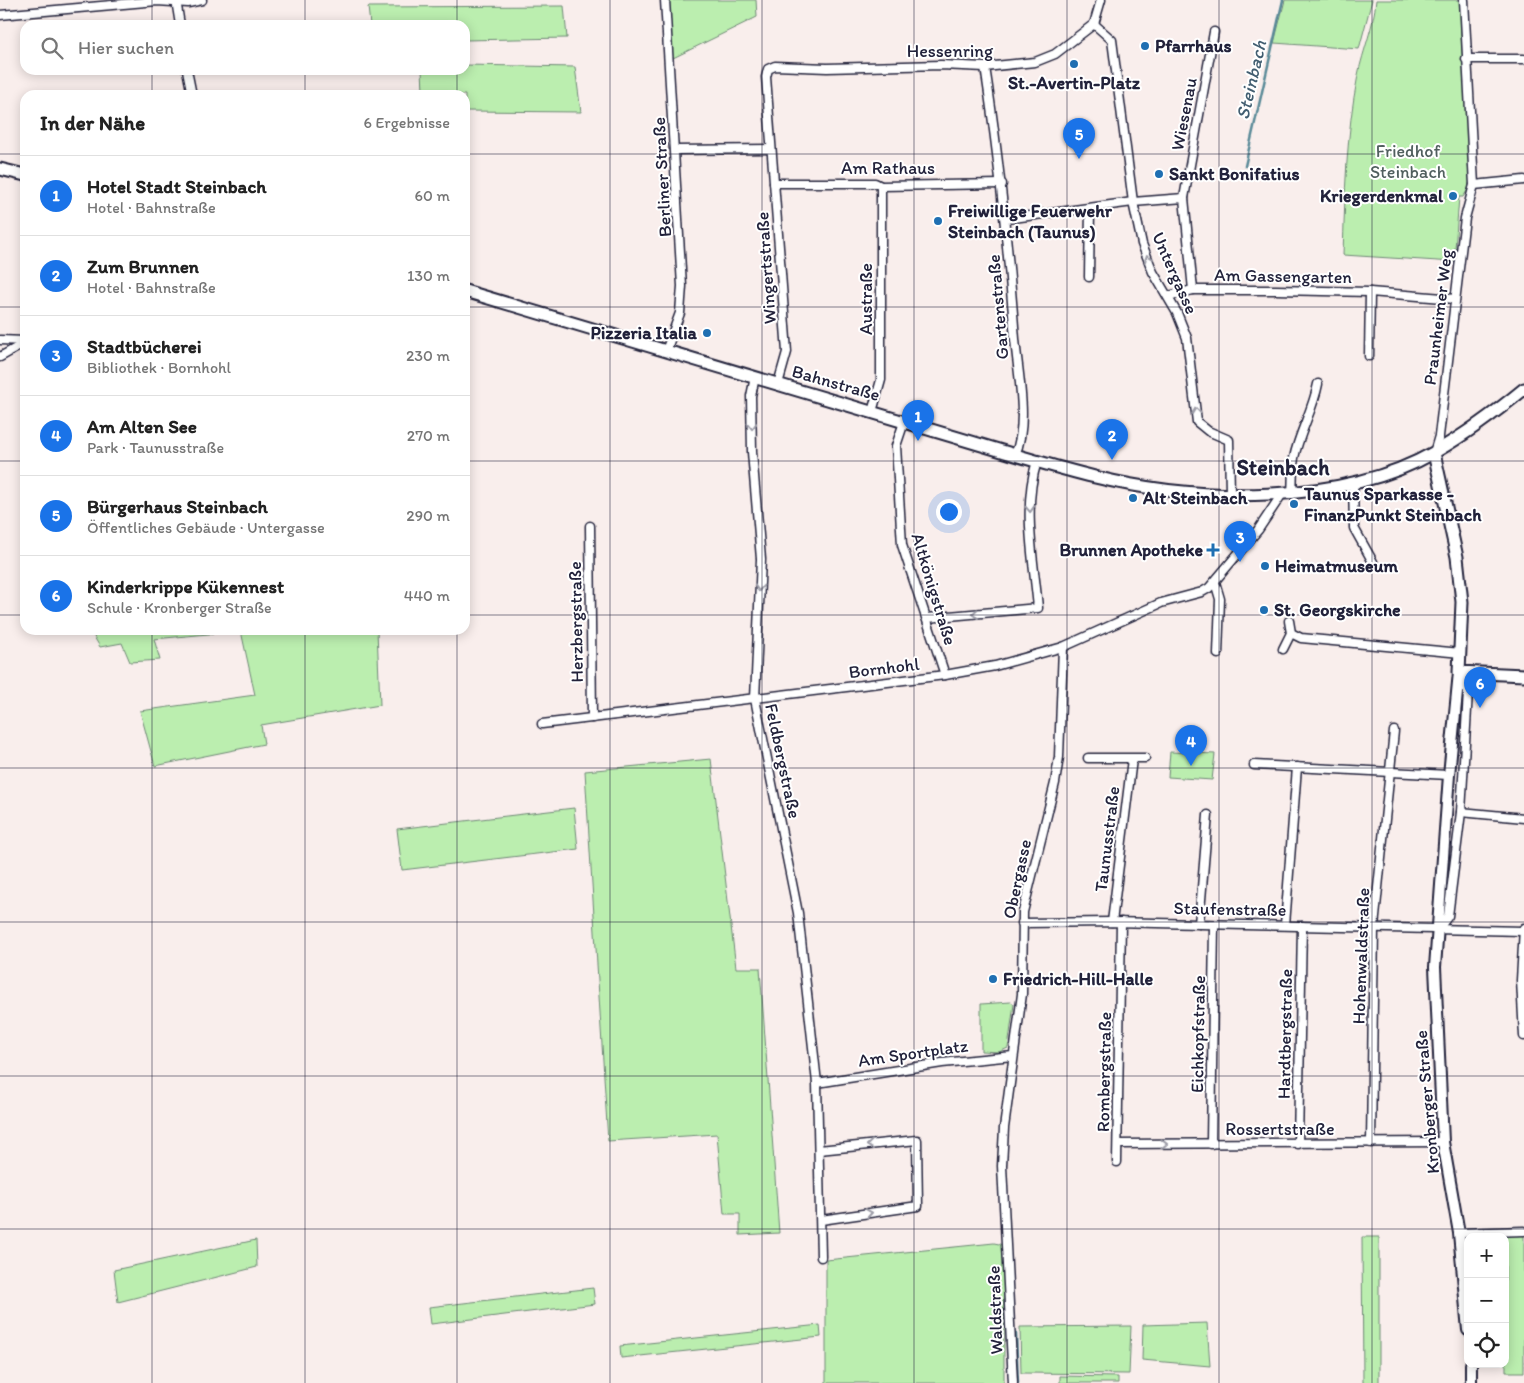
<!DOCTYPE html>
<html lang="de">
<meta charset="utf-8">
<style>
:root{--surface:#fff;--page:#f2f2f2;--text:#222;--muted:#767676;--line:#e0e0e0;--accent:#1a73e8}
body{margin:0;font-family:Itim,sans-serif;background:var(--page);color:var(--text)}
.controls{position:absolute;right:15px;bottom:15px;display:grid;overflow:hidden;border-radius:10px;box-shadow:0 2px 12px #0003}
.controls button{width:45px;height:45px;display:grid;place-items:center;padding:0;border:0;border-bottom:1px solid var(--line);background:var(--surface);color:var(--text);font:25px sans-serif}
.you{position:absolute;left:948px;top:511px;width:18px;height:18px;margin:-12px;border:4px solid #fff;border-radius:50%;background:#1a73e8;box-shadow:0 0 0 8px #1a73e833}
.badge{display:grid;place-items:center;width:32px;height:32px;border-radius:50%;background:var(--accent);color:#fff;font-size:16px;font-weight:700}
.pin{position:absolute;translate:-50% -41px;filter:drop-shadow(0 1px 2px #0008)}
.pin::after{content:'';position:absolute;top:26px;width:18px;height:15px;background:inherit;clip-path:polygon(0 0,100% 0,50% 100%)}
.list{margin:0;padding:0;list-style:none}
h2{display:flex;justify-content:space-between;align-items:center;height:65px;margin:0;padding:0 20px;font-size:21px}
h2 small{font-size:16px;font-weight:400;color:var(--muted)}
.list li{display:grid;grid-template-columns:32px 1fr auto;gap:15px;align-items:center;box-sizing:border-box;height:80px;padding:0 20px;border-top:1px solid var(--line)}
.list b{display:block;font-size:19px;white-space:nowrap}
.list p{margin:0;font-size:16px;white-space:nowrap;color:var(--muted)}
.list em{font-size:16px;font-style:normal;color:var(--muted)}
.icon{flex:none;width:28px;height:28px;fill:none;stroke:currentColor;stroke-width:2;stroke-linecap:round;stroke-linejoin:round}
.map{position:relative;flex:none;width:1524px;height:1383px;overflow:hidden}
.search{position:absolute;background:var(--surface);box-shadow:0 2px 12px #0003;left:20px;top:20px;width:450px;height:55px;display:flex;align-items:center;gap:12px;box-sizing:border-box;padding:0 18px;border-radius:15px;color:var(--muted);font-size:19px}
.panel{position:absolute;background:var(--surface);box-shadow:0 2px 12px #0003;left:20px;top:90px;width:450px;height:545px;border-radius:15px}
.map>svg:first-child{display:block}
</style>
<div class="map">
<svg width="1524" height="1383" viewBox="0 0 1524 1383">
<rect width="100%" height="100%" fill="#f9eeec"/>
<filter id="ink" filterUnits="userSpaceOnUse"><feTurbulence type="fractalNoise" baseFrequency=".02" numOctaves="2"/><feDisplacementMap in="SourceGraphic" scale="10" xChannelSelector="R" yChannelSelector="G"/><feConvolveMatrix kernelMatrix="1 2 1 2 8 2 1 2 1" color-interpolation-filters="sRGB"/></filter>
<g filter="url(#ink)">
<g fill="#bbeeaf" stroke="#6e8875">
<path d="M 666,0 L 756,0 L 757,17 L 671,59 Z"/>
<path d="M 1285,0 L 1372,0 L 1359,49 L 1274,43 Z"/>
<path d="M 1376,0 L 1462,0 L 1461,33 L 1471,185 L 1463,197 L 1459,197 L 1454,262 L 1343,255 C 1345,195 1346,134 1358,75 C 1363,50 1374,26 1376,0 Z"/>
<path d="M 564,6 L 567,38 L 465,40 L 465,25 L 370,25 L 368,7 Z"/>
<path d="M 465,65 L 575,67 L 581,112 L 465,111 L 465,95 L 377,95 L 376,93 L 423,91 L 422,70 L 465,70 Z"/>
<path d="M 90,630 L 377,630 L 380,705 L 261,725 L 264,744 L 155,766 L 140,711 L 255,695 L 241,631 L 154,639 L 160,660 L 130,662 L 122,643 L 100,647 Z"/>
<path d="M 1170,752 L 1215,754 L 1212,780 L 1168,777 Z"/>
<path d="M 711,759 L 736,968 L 760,968 L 779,1233 L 740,1235 L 740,1214 L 724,1214 L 717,1134 L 608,1141 L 585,771 Z"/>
<path d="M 574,808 L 578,849 L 402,870 L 397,829 Z"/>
<path d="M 1011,1002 L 1014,1004 L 1008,1048 L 999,1052 L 981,1051 L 981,1004 Z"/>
<path d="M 1524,1234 L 1524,1372 L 1506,1372 L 1505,1237 L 1502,1237 L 1502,1235 Z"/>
<path d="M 1362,1237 L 1379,1237 L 1379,1383 L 1363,1383 Z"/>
<path d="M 256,1240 L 257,1267 L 118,1302 L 114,1270 Z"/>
<path d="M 994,1243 L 1004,1245 L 1004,1383 L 826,1383 L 826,1260 Z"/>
<path d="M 593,1288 L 595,1304 L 431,1324 L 429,1307 Z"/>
<path d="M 1207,1323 L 1210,1366 L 1142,1360 L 1143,1325 Z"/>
<path d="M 820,1325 L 821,1337 L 621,1358 L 620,1346 Z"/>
<path d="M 1131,1326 L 1129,1374 L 1021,1373 L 1020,1327 Z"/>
<path d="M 1060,1376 L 1118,1377 L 1118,1383 L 1060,1383 Z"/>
</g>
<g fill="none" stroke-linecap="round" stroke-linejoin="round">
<g stroke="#598997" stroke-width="2.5">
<path d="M 1245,166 L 1283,0"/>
<path d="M 1016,1334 L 1018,1383"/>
</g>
<g stroke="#22223b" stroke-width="11">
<g id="minor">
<path d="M 176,0 L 180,25"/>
<path d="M 665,0 L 682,286 L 680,313 L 666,351"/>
<path d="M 0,15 L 157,1 L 188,3 L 202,0"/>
<path d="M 1094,24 L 1112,40 L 1133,202 L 1142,244 L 1153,272 L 1177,313 L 1187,338 L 1197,422 L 1208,431 L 1229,440 L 1230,494"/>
<path d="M 1466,59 L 1524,59"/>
<path d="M 985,67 C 999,157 1008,248 1015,339 C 1018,374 1029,423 1015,455"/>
<path d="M 187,70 L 192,95"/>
<path d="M 676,150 L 770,149"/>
<path d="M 774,183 L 875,183 L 881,186 L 1002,184"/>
<path d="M 1474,185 L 1524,180"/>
<path d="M 1006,219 L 1133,202 L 1184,198"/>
<path d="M 1089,277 L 1090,208"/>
<path d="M 1193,290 L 1184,198 L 1214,32"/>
<path d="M 1168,296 L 1193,290 L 1276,290 L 1370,292 L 1455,299"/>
<path d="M 0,340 L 25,341"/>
<path d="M 1369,356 L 1370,292"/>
<path d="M 0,357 L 25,343"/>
<path d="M 755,377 L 751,396 L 752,452 L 761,559 L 755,699 L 798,913 L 817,1083 L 821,1257"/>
<path d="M 778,384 L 787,352 L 766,77 L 768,69 L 775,66 L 827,68 L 941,65 L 985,67 L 1035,62 L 1055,54 L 1094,24 L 1101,0"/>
<path d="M 872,412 L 881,380 L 881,186"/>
<path d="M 904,422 L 896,446 L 902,545 L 945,675"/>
<path d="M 1434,453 L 1439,436 L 1465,218 L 1474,185 L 1464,0"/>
<path d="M 1353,482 L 1354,528 L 1373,562"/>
<path d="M 1292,494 C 1293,482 1292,470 1294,458 C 1299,433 1313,410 1318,384"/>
<path d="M 590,526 L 592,718"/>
<path d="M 1215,582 L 1220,599 L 1218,654"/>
<path d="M 927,618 L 1038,608 C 1034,561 1022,508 1037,461"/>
<path d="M 1289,621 L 1291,633 L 1301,638 L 1461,653"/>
<path d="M 1283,649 L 1291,633"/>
<path d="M 542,724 L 945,675 L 995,666 L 1063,647 L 1161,603 L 1202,592 L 1209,588 L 1258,530 L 1282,494"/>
<path d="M 1088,758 L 1145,758"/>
<path d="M 1254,765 L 1449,775"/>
<path d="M 1461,812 L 1524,818"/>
<path d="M 1112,922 L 1132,759"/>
<path d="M 1022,923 L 1112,922 L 1523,931"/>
<path d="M 1199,924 L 1208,815"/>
<path d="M 1285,925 L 1297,767"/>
<path d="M 1524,928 L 1521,980 L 1524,1036"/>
<path d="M 1438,929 L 1448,916 L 1461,812 L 1468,692 L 1459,672"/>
<path d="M 817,1083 L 942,1063 L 1013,1056"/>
<path d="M 1371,1143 L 1374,927 L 1394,731"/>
<path d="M 1118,1144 L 1443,1142"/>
<path d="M 1211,1144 L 1214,925"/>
<path d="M 1298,1144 L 1302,926"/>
<path d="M 819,1150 L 917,1140 L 918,1206 L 821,1220"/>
<path d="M 1117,1162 L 1121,922"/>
<path d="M 1459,1233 L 1524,1231"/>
<path d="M 1013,1383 L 1002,1166 L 1004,1128 L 1022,994 L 1023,912 L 1055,783 L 1059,757 L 1063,647"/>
</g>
</g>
<g stroke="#22223b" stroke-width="14">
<g id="tertiary">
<path d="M 1459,672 L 1449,775 L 1435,967 L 1443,1142 L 1459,1233 L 1468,1330"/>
<path d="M 1471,1364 L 1471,1383"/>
</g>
</g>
<g stroke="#22223b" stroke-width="15">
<g id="secondary">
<path d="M 0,169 L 25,175"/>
<path d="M 465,291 L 1022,457 C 1046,464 1070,471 1095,477 C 1197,502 1341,506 1435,452 C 1466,434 1496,412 1524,389"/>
<path d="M 1434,453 L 1457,557 L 1462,602 L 1459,672 L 1524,675"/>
</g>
</g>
<use href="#minor" stroke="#fff" stroke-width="8"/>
<use href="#tertiary" stroke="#fff" stroke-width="10"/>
<use href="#secondary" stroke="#fff" stroke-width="11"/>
</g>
<defs><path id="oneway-chevron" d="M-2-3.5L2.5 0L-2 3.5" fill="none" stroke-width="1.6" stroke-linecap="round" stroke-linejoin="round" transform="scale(1.25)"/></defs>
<g stroke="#9c9ca7">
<use href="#oneway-chevron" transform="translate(1148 258) rotate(-111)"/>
<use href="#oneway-chevron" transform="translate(1196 411) rotate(-97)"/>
<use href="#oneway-chevron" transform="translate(752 426) rotate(89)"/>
<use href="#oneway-chevron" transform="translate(1030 509) rotate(87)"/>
<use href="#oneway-chevron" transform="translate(759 588) rotate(92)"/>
<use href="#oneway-chevron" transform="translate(975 614) rotate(175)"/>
<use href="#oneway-chevron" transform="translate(1164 1144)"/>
<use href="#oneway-chevron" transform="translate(870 1145) rotate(174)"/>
<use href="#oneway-chevron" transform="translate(869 1213) rotate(-9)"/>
</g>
</g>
<path fill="none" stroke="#22223b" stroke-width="1" stroke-opacity="0.55" d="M 152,0 L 152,25M 305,0 L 305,25M 457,0 L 457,25M 610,0 L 610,1383M 762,0 L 762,1383M 914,0 L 914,1383M 1067,0 L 1067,1383M 1219,0 L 1219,1383M 1372,0 L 1372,1383M 152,70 L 152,95M 305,70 L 305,95M 457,70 L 457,95M 0,154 L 25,154M 465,154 L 1524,154M 0,307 L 25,307M 465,307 L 1524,307M 0,461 L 25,461M 465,461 L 1524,461M 0,615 L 25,615M 465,615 L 1524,615M 152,630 L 152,1383M 305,630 L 305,1383M 457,630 L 457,1383M 0,768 L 1524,768M 0,922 L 1524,922M 0,1076 L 1524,1076M 0,1229 L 1524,1229"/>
<g fill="#1f6fb2" stroke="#fff" stroke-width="2">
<circle cx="1145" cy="46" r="5"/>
<circle cx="1074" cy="64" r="5"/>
<circle cx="1159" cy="174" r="5"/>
<circle cx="1453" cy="196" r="5"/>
<circle cx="938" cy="221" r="5"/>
<circle cx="707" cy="333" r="5"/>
<circle cx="1133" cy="498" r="5"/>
<circle cx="1294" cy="504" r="5"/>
<path d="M1210.5 542.5h5v5h5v5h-5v5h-5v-5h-5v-5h5z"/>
<circle cx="1265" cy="566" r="5"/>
<circle cx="1264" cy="610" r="5"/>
<circle cx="993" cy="979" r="5"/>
</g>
<g text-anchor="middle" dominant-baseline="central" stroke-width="4" stroke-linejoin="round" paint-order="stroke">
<g font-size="18" font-weight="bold" fill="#22223b" stroke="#fff" text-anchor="start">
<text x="1155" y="46">Pfarrhaus</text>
<text x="1074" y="83" text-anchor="middle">St.-Avertin-Platz</text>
<text x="1169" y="174">Sankt Bonifatius</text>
<text x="1443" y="196" text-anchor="end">Kriegerdenkmal</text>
<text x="948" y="211">Freiwillige Feuerwehr<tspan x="948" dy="21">Steinbach (Taunus)</tspan></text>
<text x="697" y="333" text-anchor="end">Pizzeria Italia</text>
<text x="1304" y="494">Taunus Sparkasse -<tspan x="1304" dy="21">FinanzPunkt Steinbach</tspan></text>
<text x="1143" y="498">Alt Steinbach</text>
<text x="1203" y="550" text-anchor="end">Brunnen Apotheke</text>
<text x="1275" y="566">Heimatmuseum</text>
<text x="1274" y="610">St. Georgskirche</text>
<text x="1003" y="979">Friedrich-Hill-Halle</text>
</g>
<g font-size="18" fill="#22223b" stroke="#fff">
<text x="950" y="51">Hessenring</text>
<text transform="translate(1184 114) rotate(-79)">Wiesenau</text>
<text x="888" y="168">Am Rathaus</text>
<text transform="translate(662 177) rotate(-93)">Berliner Straße</text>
<text transform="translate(766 268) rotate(-94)">Wingertstraße</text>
<text transform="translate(1175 273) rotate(66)">Untergasse</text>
<text transform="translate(1283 276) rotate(1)">Am Gassengarten</text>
<text transform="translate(866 299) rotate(-90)">Austraße</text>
<text transform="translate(998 307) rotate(-95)">Gartenstraße</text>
<text transform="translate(1438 317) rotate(-83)">Praunheimer Weg</text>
<text transform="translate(836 383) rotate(16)">Bahnstraße</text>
<text transform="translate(934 589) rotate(73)">Altkönigstraße</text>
<text transform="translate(576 622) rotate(-91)">Herzbergstraße</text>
<text transform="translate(884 668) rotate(-7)">Bornhohl</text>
<text transform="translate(783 761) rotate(78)">Feldbergstraße</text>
<text transform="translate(1107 839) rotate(-83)">Taunusstraße</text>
<text transform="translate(1017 879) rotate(-78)">Obergasse</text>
<text transform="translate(1230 909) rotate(1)">Staufenstraße</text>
<text transform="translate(1361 956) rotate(-88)">Hohenwaldstraße</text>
<text transform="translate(1198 1034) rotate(-89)">Eichkopfstraße</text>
<text transform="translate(1285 1034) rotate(-89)">Hardtbergstraße</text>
<text transform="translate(913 1053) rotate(-8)">Am Sportplatz</text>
<text transform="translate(1104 1072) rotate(-89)">Rombergstraße</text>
<text transform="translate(1427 1102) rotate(-95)">Kronberger Straße</text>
<text x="1280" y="1129">Rossertstraße</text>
<text transform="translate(995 1310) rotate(-92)">Waldstraße</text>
</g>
<g font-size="18" fill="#505f5e" stroke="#fff">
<text x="1408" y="151">Friedhof<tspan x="1408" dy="21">Steinbach</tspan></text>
</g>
<g font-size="19" font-style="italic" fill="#425e71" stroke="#fff">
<text transform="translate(1251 80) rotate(-77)">Steinbach</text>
</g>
<g font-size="22" font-weight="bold" fill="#22223b" stroke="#fff">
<text x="1283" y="467">Steinbach</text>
</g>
</g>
</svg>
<div class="controls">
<button>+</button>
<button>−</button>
<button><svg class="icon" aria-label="locate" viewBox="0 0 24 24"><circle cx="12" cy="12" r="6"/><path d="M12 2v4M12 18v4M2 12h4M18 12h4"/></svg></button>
</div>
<div class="you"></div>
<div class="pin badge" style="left:918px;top:441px">1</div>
<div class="pin badge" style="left:1112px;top:460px">2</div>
<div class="pin badge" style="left:1240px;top:562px">3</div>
<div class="pin badge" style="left:1191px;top:766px">4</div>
<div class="pin badge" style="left:1079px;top:159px">5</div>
<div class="pin badge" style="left:1480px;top:708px">6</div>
<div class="search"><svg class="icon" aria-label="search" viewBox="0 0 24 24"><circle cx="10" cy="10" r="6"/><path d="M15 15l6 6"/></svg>Hier suchen</div>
<section class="panel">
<h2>In der Nähe<small>6 Ergebnisse</small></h2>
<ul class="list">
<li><span class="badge">1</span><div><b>Hotel Stadt Steinbach</b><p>Hotel · Bahnstraße</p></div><em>60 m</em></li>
<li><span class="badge">2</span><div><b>Zum Brunnen</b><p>Hotel · Bahnstraße</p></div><em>130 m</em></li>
<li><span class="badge">3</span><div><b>Stadtbücherei</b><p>Bibliothek · Bornhohl</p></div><em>230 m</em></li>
<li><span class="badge">4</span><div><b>Am Alten See</b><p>Park · Taunusstraße</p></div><em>270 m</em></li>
<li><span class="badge">5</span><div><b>Bürgerhaus Steinbach</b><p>Öffentliches Gebäude · Untergasse</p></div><em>290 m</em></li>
<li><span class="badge">6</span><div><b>Kinderkrippe Kükennest</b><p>Schule · Kronberger Straße</p></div><em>440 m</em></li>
</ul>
</section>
</div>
